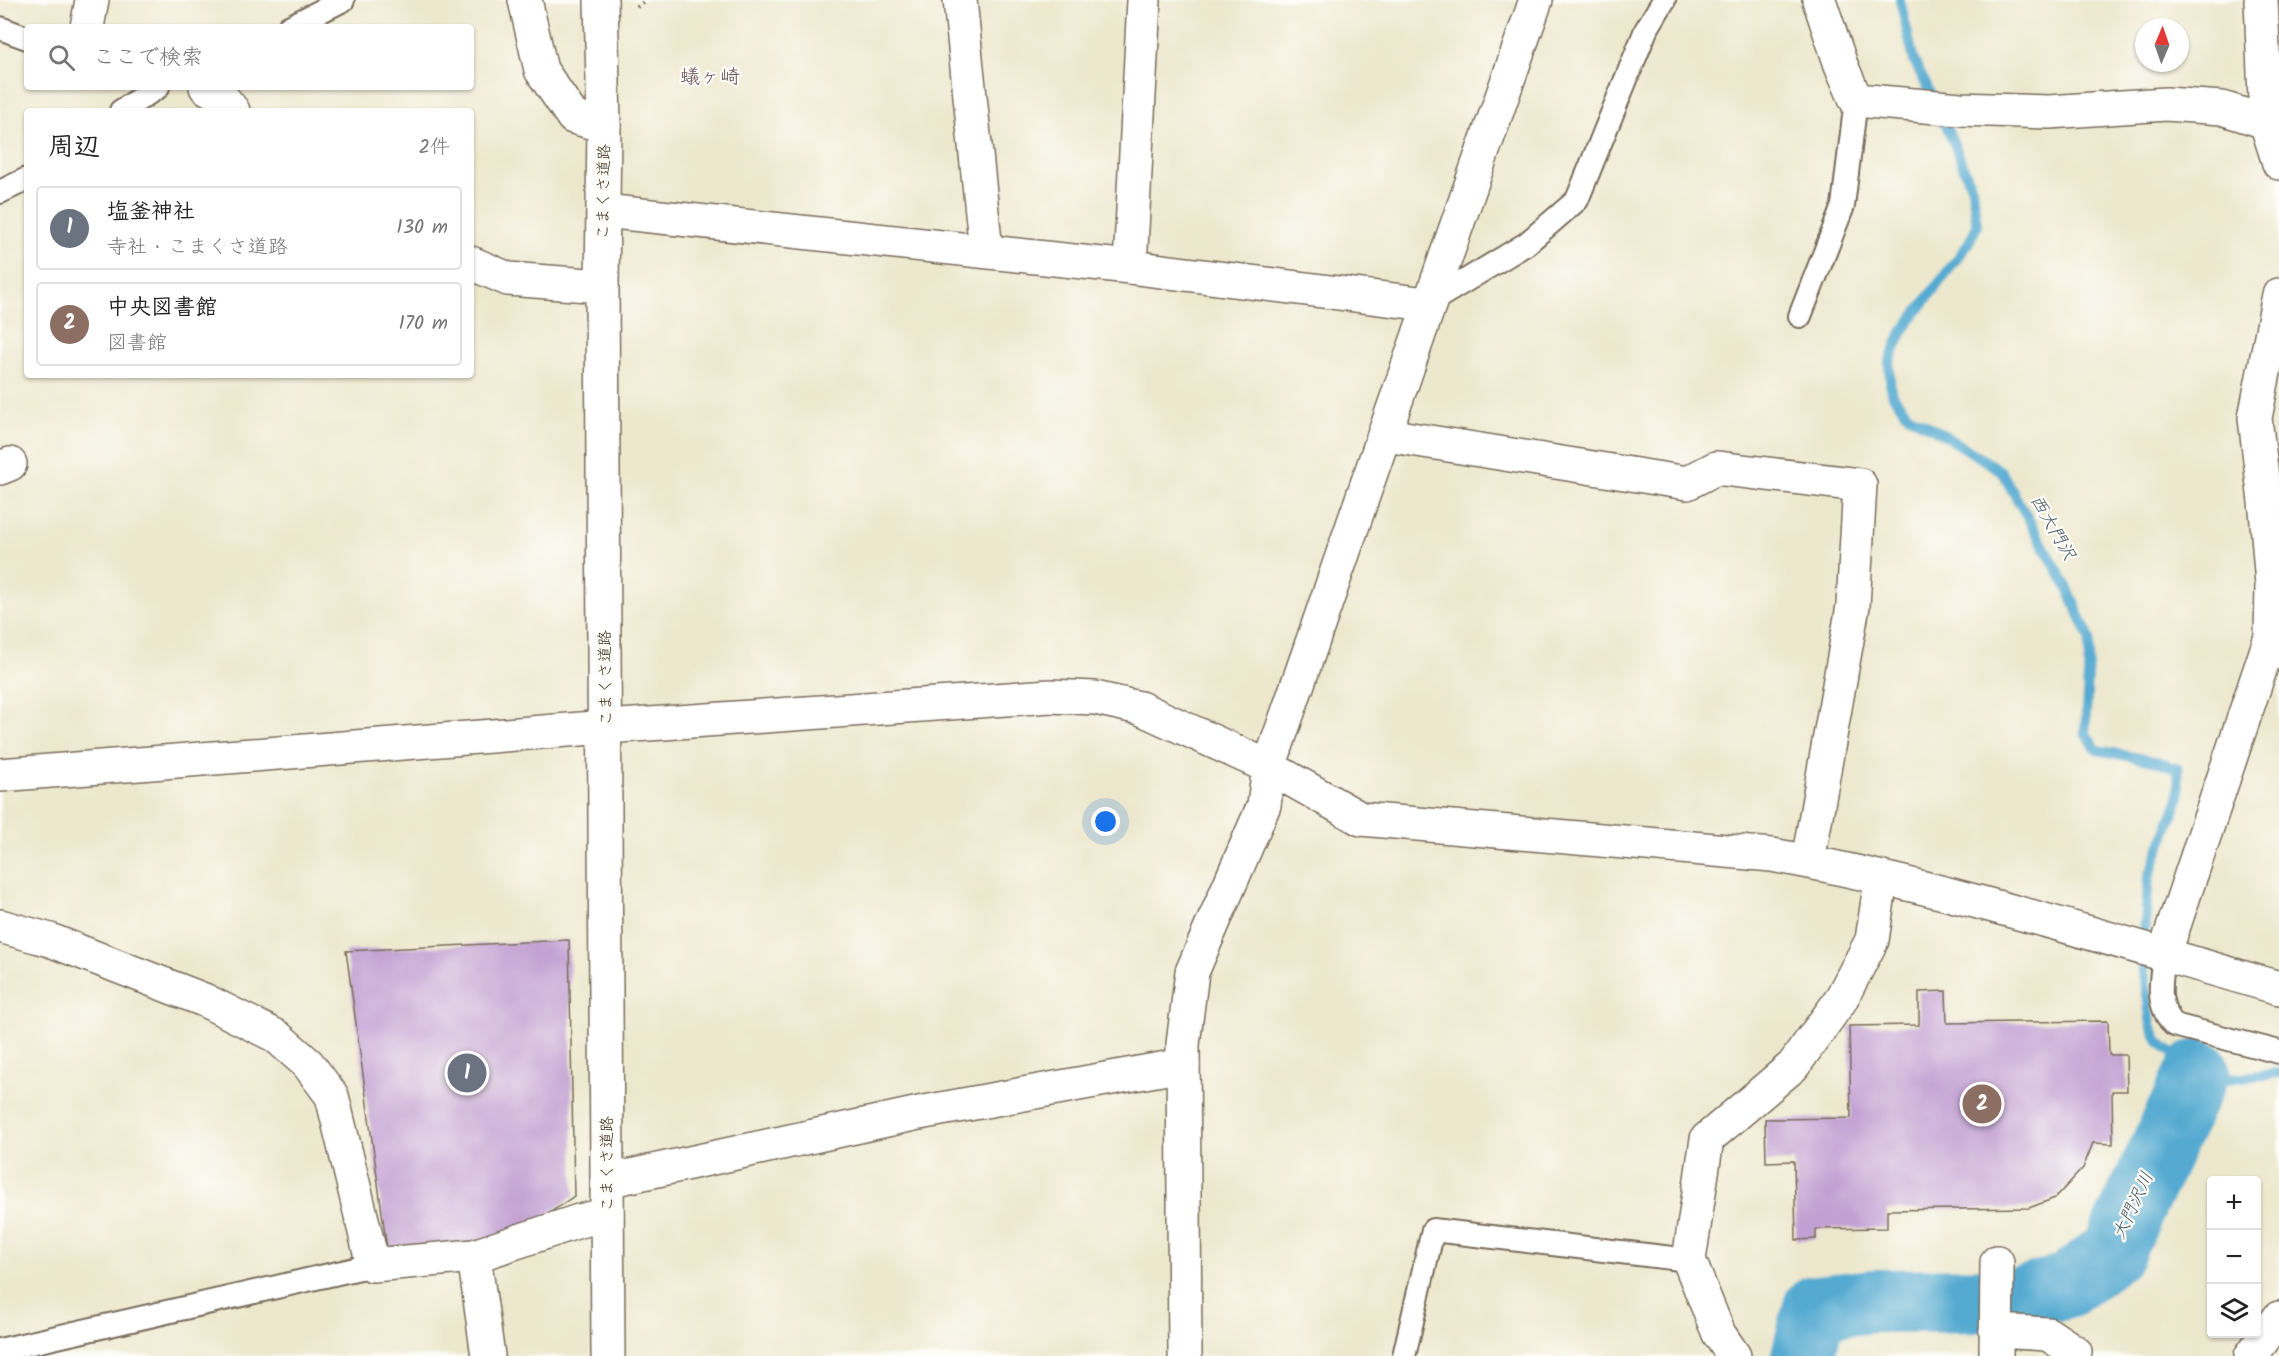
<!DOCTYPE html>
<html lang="ja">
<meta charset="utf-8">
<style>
:root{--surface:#fff;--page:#f2f2f2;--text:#222;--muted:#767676;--line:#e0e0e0;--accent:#b45309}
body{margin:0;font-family:Kalam,"Klee One",sans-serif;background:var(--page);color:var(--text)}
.controls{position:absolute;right:18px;bottom:18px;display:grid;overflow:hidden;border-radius:6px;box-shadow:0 2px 4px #0004}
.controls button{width:54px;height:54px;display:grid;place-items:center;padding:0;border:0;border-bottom:2px solid var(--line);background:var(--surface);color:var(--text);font:30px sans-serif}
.compass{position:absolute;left:2135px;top:18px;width:54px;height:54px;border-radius:50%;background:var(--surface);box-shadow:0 2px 4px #0004;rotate:2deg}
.you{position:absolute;left:1106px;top:822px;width:21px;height:21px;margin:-15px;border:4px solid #fff;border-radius:50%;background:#1a73e8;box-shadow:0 0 0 9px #1a73e833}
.badge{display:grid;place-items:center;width:39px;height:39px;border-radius:50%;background:var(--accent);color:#fff;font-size:20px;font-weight:700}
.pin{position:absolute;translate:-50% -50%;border:3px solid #fff;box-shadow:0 2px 6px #0006}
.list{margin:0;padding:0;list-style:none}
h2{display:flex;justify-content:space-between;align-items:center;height:78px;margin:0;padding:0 24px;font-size:26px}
h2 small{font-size:20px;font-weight:400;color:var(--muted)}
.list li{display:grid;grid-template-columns:39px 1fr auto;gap:18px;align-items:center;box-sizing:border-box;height:84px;margin:0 12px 12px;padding:0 12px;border:2px solid var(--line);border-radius:6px}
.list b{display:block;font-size:22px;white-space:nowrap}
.list p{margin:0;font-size:20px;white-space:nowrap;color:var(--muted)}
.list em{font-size:20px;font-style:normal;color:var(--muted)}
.icon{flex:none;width:33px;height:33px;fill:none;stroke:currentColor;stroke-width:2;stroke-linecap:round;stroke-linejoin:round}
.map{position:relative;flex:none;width:2279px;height:1356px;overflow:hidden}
.search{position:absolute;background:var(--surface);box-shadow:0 2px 4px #0004;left:24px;top:24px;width:450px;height:66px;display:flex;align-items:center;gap:15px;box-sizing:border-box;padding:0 21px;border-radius:6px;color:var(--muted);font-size:22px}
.panel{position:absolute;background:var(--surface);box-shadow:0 2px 4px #0004;left:24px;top:108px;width:450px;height:270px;border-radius:6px}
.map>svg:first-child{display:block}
</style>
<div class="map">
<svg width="2279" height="1356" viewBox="0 0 2279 1356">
<rect width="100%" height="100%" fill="#fdfcf7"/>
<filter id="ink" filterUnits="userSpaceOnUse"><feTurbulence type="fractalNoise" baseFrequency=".0167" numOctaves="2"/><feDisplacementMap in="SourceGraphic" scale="12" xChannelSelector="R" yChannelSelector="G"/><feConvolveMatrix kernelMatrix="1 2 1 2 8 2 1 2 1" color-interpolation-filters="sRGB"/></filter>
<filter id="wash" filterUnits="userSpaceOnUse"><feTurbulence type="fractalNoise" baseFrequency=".008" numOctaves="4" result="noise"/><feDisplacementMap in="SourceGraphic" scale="24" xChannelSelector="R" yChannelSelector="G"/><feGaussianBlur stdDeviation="1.35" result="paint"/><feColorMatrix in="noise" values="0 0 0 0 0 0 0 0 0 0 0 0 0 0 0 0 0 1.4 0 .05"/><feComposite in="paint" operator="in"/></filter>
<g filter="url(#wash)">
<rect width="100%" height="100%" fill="#ede8cd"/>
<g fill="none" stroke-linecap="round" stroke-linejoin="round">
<path stroke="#55aad1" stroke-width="10" d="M 1900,0 L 1914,61 L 1944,120 L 1972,188 L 1977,226 L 1968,244 L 1902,332 L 1889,363 L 1891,393 L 1908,415 L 1941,433 L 2001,471 L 2067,587 L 2090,639 L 2085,733 L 2097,750 L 2159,762 L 2178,769 L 2179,798 L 2149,877 L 2142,956 L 2151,1025 L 2159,1042 L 2198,1071 L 2225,1079 L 2279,1073"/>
<path stroke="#55aad1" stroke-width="64" d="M 1803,1356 L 1815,1307 L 1875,1301 L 2014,1300 L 2066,1286 L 2113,1251 L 2198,1071"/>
</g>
<g id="blocks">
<g fill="#c3a0d3">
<path d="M 569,940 L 574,1196 L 529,1227 L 478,1244 L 388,1256 L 346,951 Z"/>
<path d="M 1946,991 L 1947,1023 L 2108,1021 L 2109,1055 L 2126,1055 L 2127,1091 L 2112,1091 L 2113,1144 L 2093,1143 L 2083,1168 L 2055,1198 L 2029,1208 L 1887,1210 L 1887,1228 L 1816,1229 L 1816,1239 L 1796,1240 L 1794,1161 L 1766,1162 L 1765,1119 L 1851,1118 L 1849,1026 L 1919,1025 L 1919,992 Z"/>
</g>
</g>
</g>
<g filter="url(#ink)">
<use href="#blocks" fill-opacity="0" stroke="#796c5b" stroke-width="1.5"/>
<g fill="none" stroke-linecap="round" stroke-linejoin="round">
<g stroke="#796c5b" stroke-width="26">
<g id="service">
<path d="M 289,27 L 343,0"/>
<path d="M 0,28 L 27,38"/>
<path d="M 121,111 L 158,87"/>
<path d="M 0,192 L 27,179"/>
<path d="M 1427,304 L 1526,244 L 1577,200 L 1646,30 L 1664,0"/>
<path d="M 1800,316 L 1843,206 L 1856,100"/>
<path d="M 2164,955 C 2161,982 2155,1003 2174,1025 L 2279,1052"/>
<path d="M 0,1350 L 373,1265"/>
<path d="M 1404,1356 L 1433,1230 L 1689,1260"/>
</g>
</g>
<g stroke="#796c5b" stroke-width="36">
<g id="pedestrian">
<path d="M 1996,1331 L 2048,1334 L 2075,1352"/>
<path d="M 1996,1356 L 1997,1262"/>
</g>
</g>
<g stroke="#796c5b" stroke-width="36">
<g id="minor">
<path d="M 525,0 L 541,70 L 573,117 L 604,126"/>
<path d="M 960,0 L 986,251"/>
<path d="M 1819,0 L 1841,65 L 1856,100 L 1960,109 L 2049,112 L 2166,104 L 2222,108 L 2266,122 L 2279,123"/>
<path d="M 2261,0 L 2266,122 L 2279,163"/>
<path d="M 87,27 L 92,0"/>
<path d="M 206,87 L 220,95 L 233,111"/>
<path d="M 604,211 L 1130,267 L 1427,304"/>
<path d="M 471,263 L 508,279 L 602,286"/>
<path d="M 1130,267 L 1144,0"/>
<path d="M 1386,435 L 1687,483 L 1716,468 L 1860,485 L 1853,606 L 1808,861"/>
<path d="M 0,468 L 10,464"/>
<path d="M 606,727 L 1050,696 L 1095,698 L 1140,708 L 1269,767 L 1361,819 L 1772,855 C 1943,886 2111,940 2279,988"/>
<path d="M 0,926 L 50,940 L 204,1000 L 276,1036 L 308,1064 L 332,1096 L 373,1265 L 474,1256 L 579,1221 L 607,1215"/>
<path d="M 2164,955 L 2271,637 L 2272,585 L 2266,510 L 2255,418 L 2279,295"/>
<path d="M 607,1181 L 919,1113 L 1183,1065"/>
<path d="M 474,1256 L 488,1356"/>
<path d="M 1185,1356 L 1183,1044 L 1192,972 L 1264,805 L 1269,767 C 1359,512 1445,255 1536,0"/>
<path d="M 1734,1356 L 1719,1334 L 1689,1260 L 1707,1139 L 1793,1066 L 1840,1001 L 1872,940 L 1881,880"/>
<path d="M 2251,1356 L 2279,1318"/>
</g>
</g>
<g stroke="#796c5b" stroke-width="36">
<g id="tertiary">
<path d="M 601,0 L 604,126 L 602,286 L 608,1356"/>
<path d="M 0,775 L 606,727"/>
</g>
</g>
<path stroke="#796c5b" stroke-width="4" stroke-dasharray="1.5 4.5" stroke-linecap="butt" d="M 637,7 L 646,0"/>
<use href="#service" stroke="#fff" stroke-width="22"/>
<use href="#pedestrian" stroke="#fff" stroke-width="33"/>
<use href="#minor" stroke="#fff" stroke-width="33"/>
<use href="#tertiary" stroke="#fff" stroke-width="33"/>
</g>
</g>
<g text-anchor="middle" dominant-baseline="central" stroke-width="4.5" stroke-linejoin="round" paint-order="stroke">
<g font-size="16" fill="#3b2a1e" stroke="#fdfcf7">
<text transform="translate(604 192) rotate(-89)">こまくさ道路</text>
<text transform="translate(606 678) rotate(-91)">こまくさ道路</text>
<text transform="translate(607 1164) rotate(-90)">こまくさ道路</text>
</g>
<g font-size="18" font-style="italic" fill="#455d66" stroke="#fdfcf7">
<text transform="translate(2052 528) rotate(60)">西大門沢</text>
<text transform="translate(2134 1206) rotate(-65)">大門沢川</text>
</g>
<g font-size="20" fill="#6b535d" stroke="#fdfcf7">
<text x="710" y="78">蟻ヶ崎</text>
</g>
</g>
</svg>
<div class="controls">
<button>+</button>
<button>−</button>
<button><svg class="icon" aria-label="layers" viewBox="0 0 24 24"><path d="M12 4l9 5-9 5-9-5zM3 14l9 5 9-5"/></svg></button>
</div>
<svg class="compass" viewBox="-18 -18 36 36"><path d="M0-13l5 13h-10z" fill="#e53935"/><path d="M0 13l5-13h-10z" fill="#767676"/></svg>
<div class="you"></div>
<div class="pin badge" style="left:467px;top:1073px;background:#6b7280">1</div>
<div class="pin badge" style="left:1982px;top:1104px;background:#8d6e63">2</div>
<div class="search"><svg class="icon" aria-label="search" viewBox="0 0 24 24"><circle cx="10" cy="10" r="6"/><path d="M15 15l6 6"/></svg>ここで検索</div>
<section class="panel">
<h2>周辺<small>2件</small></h2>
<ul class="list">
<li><span class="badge" style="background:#6b7280">1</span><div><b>塩釜神社</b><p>寺社 · こまくさ道路</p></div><em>130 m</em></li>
<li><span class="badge" style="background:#8d6e63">2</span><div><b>中央図書館</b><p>図書館</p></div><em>170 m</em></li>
</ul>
</section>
</div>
